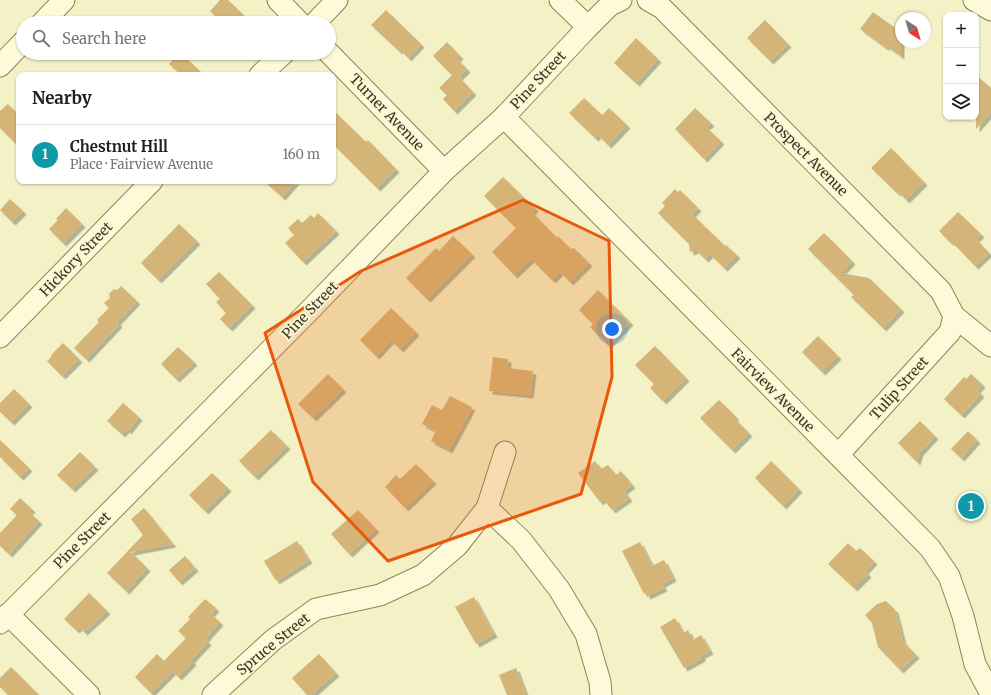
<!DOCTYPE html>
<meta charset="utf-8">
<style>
:root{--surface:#fff;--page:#f2f2f2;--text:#202124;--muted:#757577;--line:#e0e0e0;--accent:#b45309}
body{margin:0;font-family:Merriweather,serif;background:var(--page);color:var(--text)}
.controls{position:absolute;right:12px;top:12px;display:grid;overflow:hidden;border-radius:8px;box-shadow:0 1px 3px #0004}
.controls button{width:36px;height:36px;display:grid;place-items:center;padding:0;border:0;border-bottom:1px solid var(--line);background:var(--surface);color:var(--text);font:20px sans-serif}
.compass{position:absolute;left:895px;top:12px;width:36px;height:36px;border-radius:50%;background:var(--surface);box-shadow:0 1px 3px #0004;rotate:143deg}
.you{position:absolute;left:612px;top:329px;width:14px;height:14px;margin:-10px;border:3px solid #fff;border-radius:50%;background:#1a73e8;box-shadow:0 0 0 6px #1a73e833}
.badge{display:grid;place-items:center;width:26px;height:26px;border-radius:50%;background:var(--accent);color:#fff;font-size:13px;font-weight:700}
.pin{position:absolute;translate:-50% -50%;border:2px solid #fff;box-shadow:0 1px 4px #0006}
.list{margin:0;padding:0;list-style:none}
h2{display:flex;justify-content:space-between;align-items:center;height:52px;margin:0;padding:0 16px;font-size:17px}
h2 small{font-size:13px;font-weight:400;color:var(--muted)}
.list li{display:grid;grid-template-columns:26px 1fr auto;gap:12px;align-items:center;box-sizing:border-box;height:60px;padding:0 16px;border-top:1px solid var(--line)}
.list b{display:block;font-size:15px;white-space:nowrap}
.list p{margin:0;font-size:13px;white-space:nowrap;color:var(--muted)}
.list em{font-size:13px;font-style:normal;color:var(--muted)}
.icon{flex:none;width:22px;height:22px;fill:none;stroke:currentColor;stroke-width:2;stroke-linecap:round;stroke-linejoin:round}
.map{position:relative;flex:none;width:991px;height:695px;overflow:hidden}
.search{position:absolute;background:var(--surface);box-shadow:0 1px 3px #0004;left:16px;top:16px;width:320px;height:44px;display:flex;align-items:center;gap:10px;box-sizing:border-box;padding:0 14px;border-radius:22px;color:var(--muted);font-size:15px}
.panel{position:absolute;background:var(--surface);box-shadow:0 1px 3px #0004;left:16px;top:72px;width:320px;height:112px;border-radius:8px}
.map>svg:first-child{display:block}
</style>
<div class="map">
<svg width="991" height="695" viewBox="0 0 991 695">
<defs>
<filter id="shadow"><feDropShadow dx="3.5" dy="3.5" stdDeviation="0" flood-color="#0004"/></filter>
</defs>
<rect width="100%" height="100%" fill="#f3f1c5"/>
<g fill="#d5b577" filter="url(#shadow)">
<path d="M 220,0 L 228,0 L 252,23 L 222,23 L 210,11 Z"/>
<path d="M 386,10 L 421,44 L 408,58 L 401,50 L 399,51 L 371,25 Z"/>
<path d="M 873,12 L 901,32 L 901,56 L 887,46 L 885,47 L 860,29 Z"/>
<path d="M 765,20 L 788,44 L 770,61 L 747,38 Z"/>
<path d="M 636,38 L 658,59 L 636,83 L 614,63 Z"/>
<path d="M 447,42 L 460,56 L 457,59 L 467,69 L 459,77 L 473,92 L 454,111 L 443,99 L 447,95 L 439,88 L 452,75 L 433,56 Z"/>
<path d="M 179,53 L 181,53 L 204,75 L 181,75 L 169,64 Z"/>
<path d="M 976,75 L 991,88 L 991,112 L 976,129 Z"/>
<path d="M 584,98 L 602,115 L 609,108 L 627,125 L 608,145 L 598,135 L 595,138 L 569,113 Z"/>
<path d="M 8,104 L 19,115 L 19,147 L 0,128 L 0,111 Z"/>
<path d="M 695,108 L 711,123 L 706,127 L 721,141 L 704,159 L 675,129 Z"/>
<path d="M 333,110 L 366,142 L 368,140 L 396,169 L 377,188 L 333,144 Z"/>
<path d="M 891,148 L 924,182 L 906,200 L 899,192 L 897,193 L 871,168 Z"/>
<path d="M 503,177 L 535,208 L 532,212 L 557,238 L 558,236 L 571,249 L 574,248 L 589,263 L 570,282 L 560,272 L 552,280 L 531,259 L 514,275 L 492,252 L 516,228 L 484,196 Z"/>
<path d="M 264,181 L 296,181 L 282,197 Z"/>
<path d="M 675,189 L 678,192 L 680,190 L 698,208 L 692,214 L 725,246 L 726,245 L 737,255 L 724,268 L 710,254 L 705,259 L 696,250 L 690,252 L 689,244 L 658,213 L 665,206 L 662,203 Z"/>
<path d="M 10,199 L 23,211 L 12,222 L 0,210 Z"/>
<path d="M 66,208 L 82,224 L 63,243 L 49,229 L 58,220 L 56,219 Z"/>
<path d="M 958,212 L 981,234 L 976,239 L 989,253 L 975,266 L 952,242 L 950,242 L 939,231 Z"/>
<path d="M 318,213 L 336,231 L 303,262 L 285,243 L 294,235 L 288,228 L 298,219 L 302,223 L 311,215 L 314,218 Z"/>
<path d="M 179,224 L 197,241 L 158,280 L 141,263 Z"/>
<path d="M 824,233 L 852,261 L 841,273 L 869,278 L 901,309 L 883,328 L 851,297 L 854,295 L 808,249 Z"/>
<path d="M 453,236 L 472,254 L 427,299 L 406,278 L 436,248 L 439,251 Z"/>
<path d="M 219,272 L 252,305 L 229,328 L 220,319 L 226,313 L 216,302 L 220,299 L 206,284 Z"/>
<path d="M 121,286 L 137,301 L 117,322 L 119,324 L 86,359 L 74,348 L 99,322 L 97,320 L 109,308 L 104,303 L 110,298 L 109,294 L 114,289 L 117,290 Z"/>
<path d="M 598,290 L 630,322 L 608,345 L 590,327 L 593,324 L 579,310 Z"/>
<path d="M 391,308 L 416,332 L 400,349 L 391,340 L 376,356 L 360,340 Z"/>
<path d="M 818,336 L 838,356 L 822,372 L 802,352 Z"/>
<path d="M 63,343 L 79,359 L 62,376 L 47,361 L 52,356 L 51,355 Z"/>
<path d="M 655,346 L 686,378 L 663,401 L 650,388 L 654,384 L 635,365 Z"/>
<path d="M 178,347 L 194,362 L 176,379 L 161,364 Z"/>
<path d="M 493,357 L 508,359 L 507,368 L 533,371 L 530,395 L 489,391 Z"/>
<path d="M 328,374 L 343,389 L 313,418 L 298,404 Z"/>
<path d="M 971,374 L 982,384 L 977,390 L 981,394 L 961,415 L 944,399 L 964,377 L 966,379 Z"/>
<path d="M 14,389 L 29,404 L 11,422 L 0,412 L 0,403 Z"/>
<path d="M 450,396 L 472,407 L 449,450 L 431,441 L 436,431 L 422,424 L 432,405 L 442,410 Z"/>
<path d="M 719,400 L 735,416 L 735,419 L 749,433 L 732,450 L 700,418 Z"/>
<path d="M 123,403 L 139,417 L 128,431 L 126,429 L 122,434 L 107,421 Z"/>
<path d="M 920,421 L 935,436 L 920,452 L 917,462 L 898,443 Z"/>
<path d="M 271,430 L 287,446 L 255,477 L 239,461 Z"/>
<path d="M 968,431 L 977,440 L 961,458 L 951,449 Z"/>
<path d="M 0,440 L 29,468 L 20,477 L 0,457 Z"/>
<path d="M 80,452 L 95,467 L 72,489 L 57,475 Z"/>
<path d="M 595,461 L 601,469 L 608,465 L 616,475 L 621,471 L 632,485 L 624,491 L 629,498 L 612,510 L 603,499 L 600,502 L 578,473 Z"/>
<path d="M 771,461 L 799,489 L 783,506 L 755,478 Z"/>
<path d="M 416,464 L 433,481 L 405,508 L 385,487 L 396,475 L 400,479 Z"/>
<path d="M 212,473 L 228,488 L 205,511 L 189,495 Z"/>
<path d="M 20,498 L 32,509 L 29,512 L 39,521 L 9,554 L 0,546 L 0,533 L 17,515 L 10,509 Z"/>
<path d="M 144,508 L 173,544 L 131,552 L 147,568 L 126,591 L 107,573 L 143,535 L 131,519 Z"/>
<path d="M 358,510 L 376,529 L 349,554 L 331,534 Z"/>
<path d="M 297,541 L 309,560 L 276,581 L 264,561 Z"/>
<path d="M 640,542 L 652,566 L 664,560 L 673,578 L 662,584 L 664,588 L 647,596 L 645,592 L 644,594 L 622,551 Z"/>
<path d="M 848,543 L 856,551 L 860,548 L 874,561 L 865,571 L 868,574 L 854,588 L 828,564 Z"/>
<path d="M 185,556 L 195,568 L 179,582 L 169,570 Z"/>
<path d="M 89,593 L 107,611 L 84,632 L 79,627 L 76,630 L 64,619 Z"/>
<path d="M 474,597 L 494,634 L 476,644 L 455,607 Z"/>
<path d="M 205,599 L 216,608 L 211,614 L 220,622 L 205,639 L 208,642 L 191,660 L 193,662 L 178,677 L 173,671 L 151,693 L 135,677 L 157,654 L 164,661 L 186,638 L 178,631 L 190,619 L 188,617 Z"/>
<path d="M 886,601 L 895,610 L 903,641 L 916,655 L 900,670 L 878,647 L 872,623 L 865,615 L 877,604 Z"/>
<path d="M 675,618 L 683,633 L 688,630 L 693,640 L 701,635 L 710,651 L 702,655 L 702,658 L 684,668 L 660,627 Z"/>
<path d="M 319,654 L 336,673 L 311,695 L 307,695 L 292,678 Z"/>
<path d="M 11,667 L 39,695 L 8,695 L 0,687 L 0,678 Z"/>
<path d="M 516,668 L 526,695 L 507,695 L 499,675 Z"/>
</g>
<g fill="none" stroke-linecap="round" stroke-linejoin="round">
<g stroke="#908458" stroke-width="23">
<g id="minor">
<path d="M 278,0 L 300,23"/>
<path d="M 560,0 L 588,27"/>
<path d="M 648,0 L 662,8 L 941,291 L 954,316 L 991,346"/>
<path d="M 974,0 L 991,10"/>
<path d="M 42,23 L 64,0"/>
<path d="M 315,23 L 337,0"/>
<path d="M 329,53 L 444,171"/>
<path d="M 0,66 L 23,42"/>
<path d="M 260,75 L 284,53"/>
<path d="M 504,117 L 930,548 L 949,576 L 963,616 L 975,664 L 991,694"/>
<path d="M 0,337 L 152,181"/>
<path d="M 838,455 L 950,332 L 954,316"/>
<path d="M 487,508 L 521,540 L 559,589 L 586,634 L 600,682 L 601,695"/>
<path d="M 8,614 L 89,695"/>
<path d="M 0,623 L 310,310 L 444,171 L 504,117 L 588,27 L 610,5 L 621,0"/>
<path d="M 213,695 L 273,640 L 316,609 L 380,595 L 423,575 L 457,546 L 487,508 L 505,452"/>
</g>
</g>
<use href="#minor" stroke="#fcfad9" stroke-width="21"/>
</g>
<path fill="#e8590c" fill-opacity="0.2" stroke="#e8590c" stroke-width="3" stroke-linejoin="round" d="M 523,200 L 609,241 L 612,377 L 581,494 L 388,561 L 313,482 L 265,333 L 361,271 Z"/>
<g text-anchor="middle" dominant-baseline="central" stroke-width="3.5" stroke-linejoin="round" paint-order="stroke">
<g font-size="14" fill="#3f361e" stroke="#f9f8d5">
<text transform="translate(538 80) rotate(-47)">Pine Street</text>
<text transform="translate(387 112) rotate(46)">Turner Avenue</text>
<text transform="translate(806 154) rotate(45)">Prospect Avenue</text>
<text transform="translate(76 259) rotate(-46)">Hickory Street</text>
<text transform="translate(310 310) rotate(-46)">Pine Street</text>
<text transform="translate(899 388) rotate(-48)">Tulip Street</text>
<text transform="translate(773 390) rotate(45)">Fairview Avenue</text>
<text transform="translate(82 540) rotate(-45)">Pine Street</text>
<text transform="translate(273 644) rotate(-39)">Spruce Street</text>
</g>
</g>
</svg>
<div class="controls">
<button>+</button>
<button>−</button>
<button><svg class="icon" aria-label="layers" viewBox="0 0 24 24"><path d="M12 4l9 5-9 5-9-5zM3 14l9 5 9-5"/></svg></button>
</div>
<svg class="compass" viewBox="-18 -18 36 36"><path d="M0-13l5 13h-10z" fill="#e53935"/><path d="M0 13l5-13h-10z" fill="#757577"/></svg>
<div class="you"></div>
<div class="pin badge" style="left:971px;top:506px;background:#0f9aa8">1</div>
<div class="search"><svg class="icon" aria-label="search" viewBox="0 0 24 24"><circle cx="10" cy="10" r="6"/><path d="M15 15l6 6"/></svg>Search here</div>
<section class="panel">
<h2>Nearby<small></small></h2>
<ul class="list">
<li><span class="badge" style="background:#0f9aa8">1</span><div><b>Chestnut Hill</b><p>Place · Fairview Avenue</p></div><em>160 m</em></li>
</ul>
</section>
</div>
